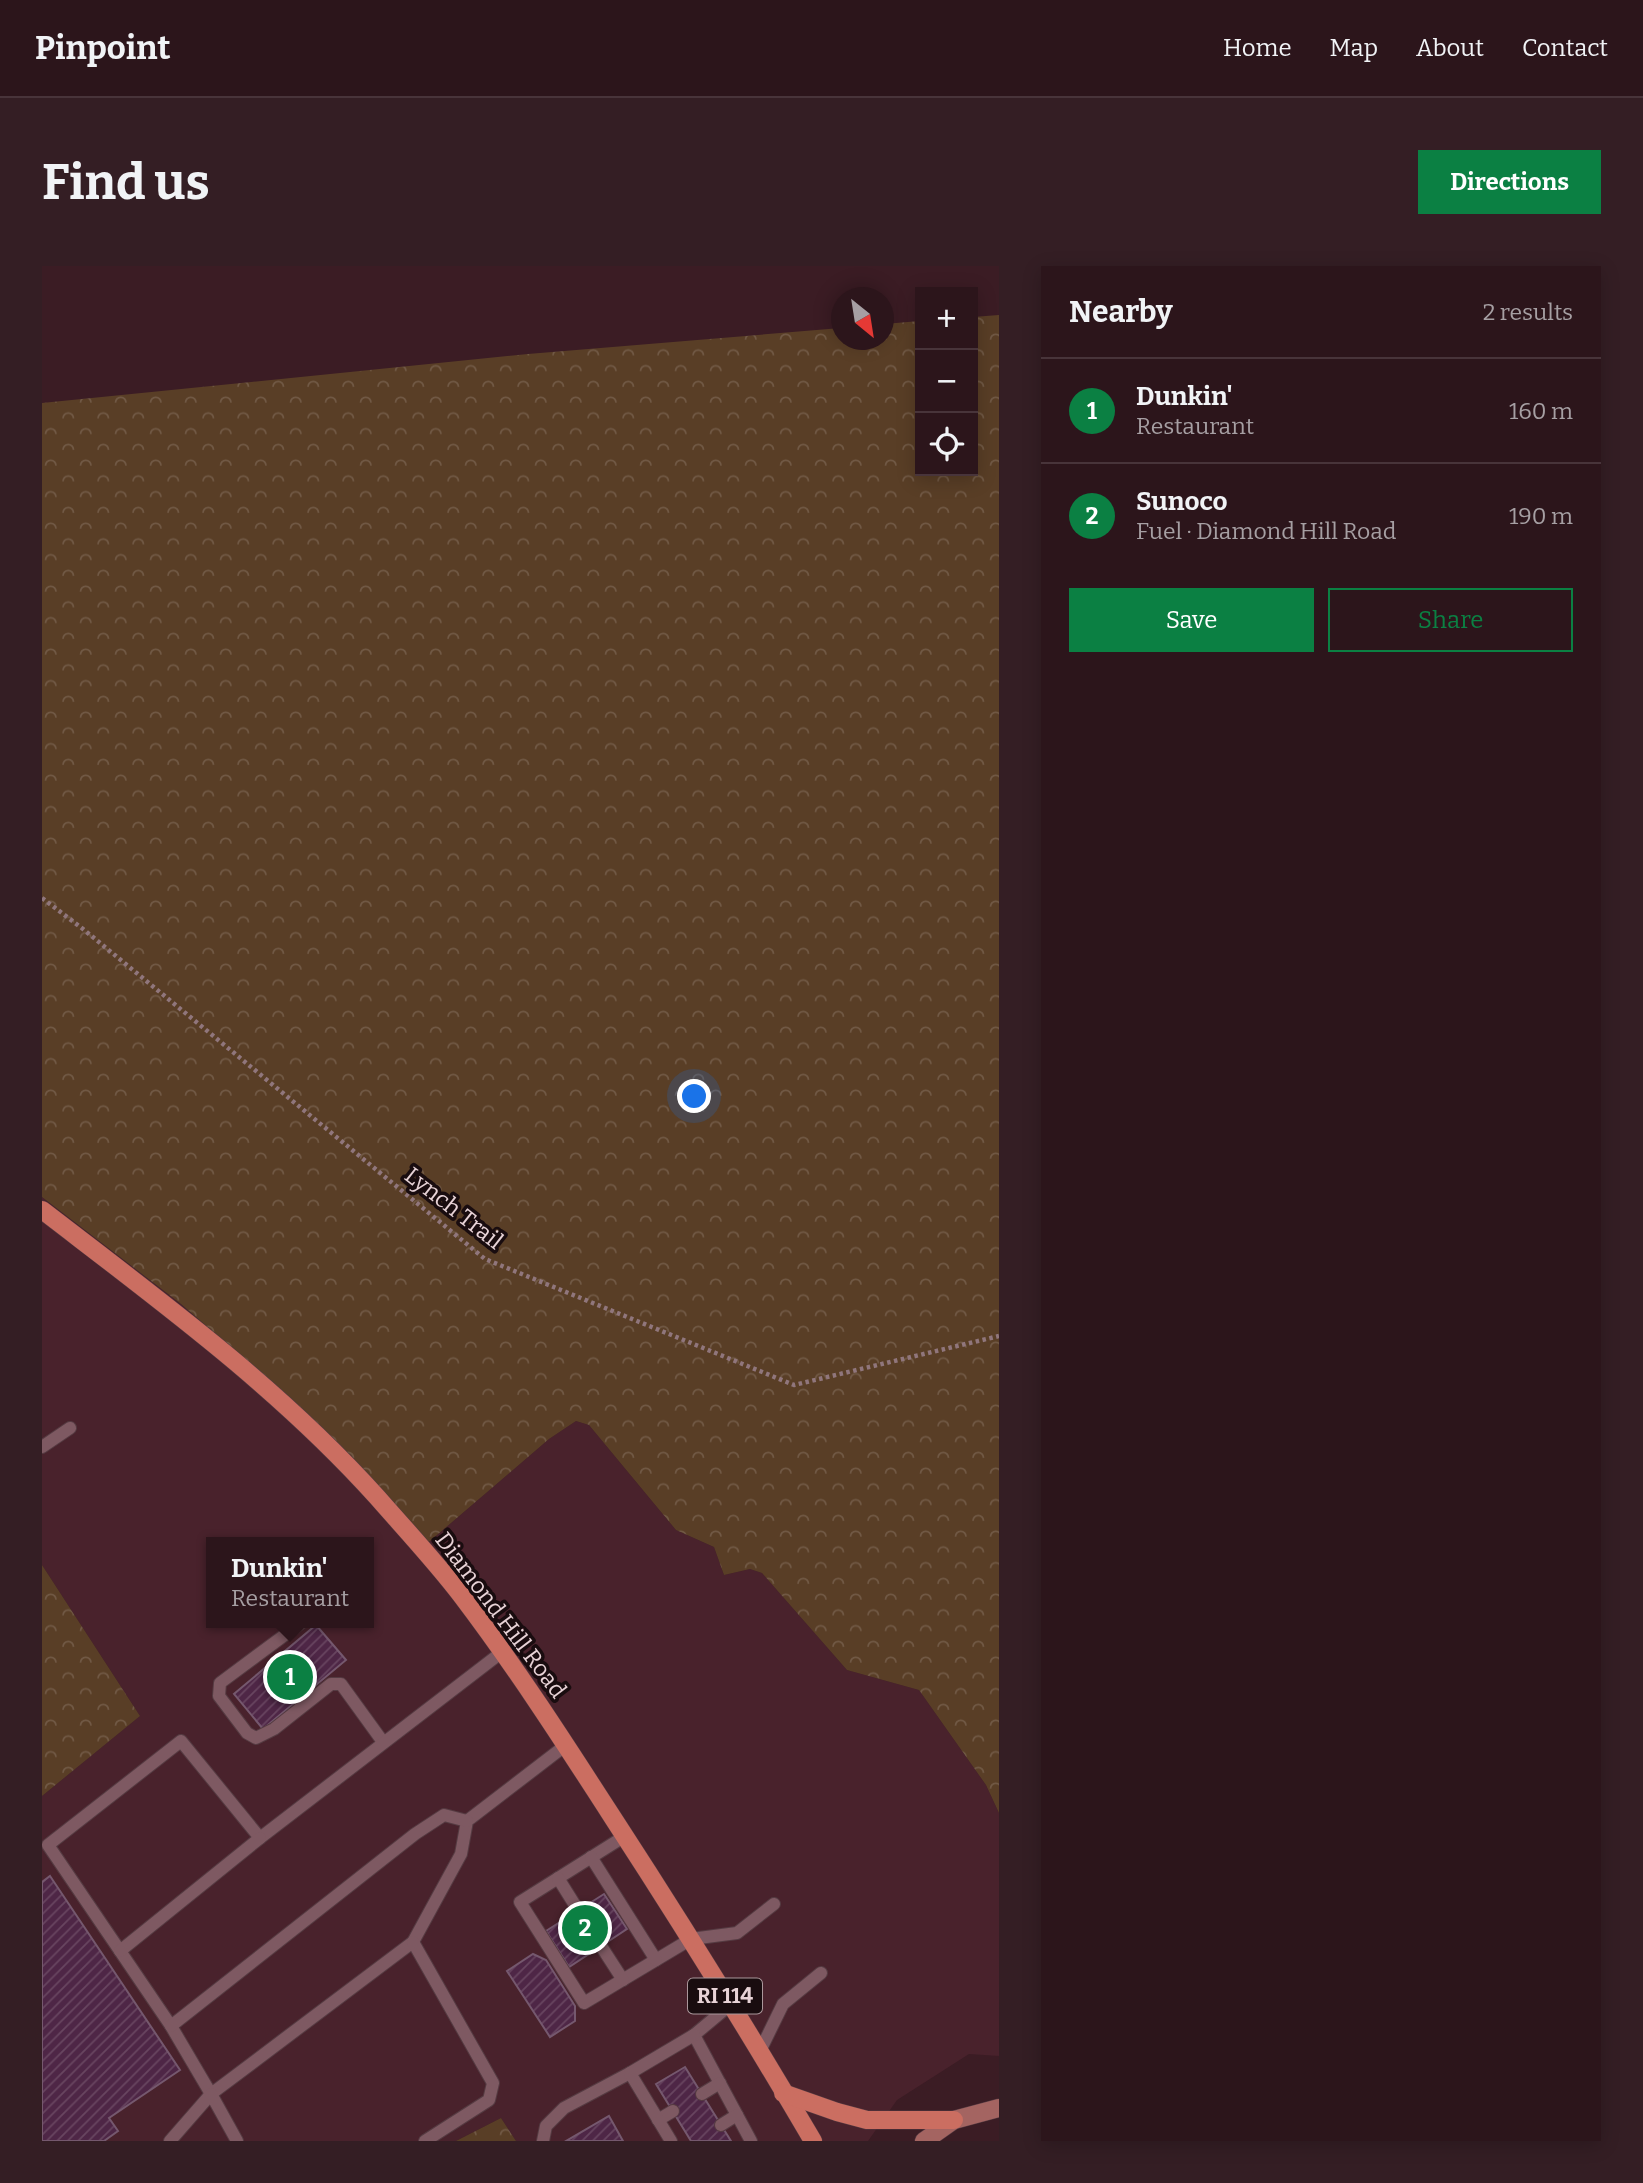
<!DOCTYPE html>
<meta charset="utf-8">
<style>
:root{--surface:#2c151b;--page:#341e24;--text:#f1f3f6;--muted:#a69fa3;--line:#48343a;--accent:#0b8043}
body{margin:0;font-family:Bitter,serif;background:var(--page);color:var(--text)}
.controls{position:absolute;right:21px;top:21px;display:grid;overflow:hidden;border-radius:0px;box-shadow:0 4px 18px #0003}
.controls button{width:63px;height:63px;display:grid;place-items:center;padding:0;border:0;border-bottom:2px solid var(--line);background:var(--surface);color:var(--text);font:35px sans-serif}
.compass{position:absolute;left:789px;top:21px;width:63px;height:63px;border-radius:50%;background:var(--surface);box-shadow:0 4px 18px #0003;rotate:150deg}
.you{position:absolute;left:653px;top:831px;width:24px;height:24px;margin:-18px;border:5px solid #fff;border-radius:50%;background:#1a73e8;box-shadow:0 0 0 10px #1a73e833}
.badge{display:grid;place-items:center;width:46px;height:46px;border-radius:50%;background:var(--accent);color:#fff;font-size:23px;font-weight:700}
.pin{position:absolute;translate:-50% -50%;border:4px solid #fff;box-shadow:0 2px 7px #0006}
.popup{position:absolute;left:164px;top:1271px;width:168px;height:91px;box-sizing:border-box;display:grid;place-content:center;border-radius:0px;background:var(--surface);filter:drop-shadow(0 2px 5px #0005);font-size:23px;white-space:nowrap;color:var(--muted)}
.popup b{font-size:26px;color:var(--text)}
.popup::after{content:'';position:absolute;left:50%;top:100%;margin-left:-14px;border:14px solid transparent;border-top-color:var(--surface)}
.list{margin:0;padding:0;list-style:none}
h2{display:flex;justify-content:space-between;align-items:center;height:91px;margin:0;padding:0 28px;font-size:30px}
h2 small{font-size:23px;font-weight:400;color:var(--muted)}
.list li{display:grid;grid-template-columns:46px 1fr auto;gap:21px;align-items:center;box-sizing:border-box;height:105px;padding:0 28px;border-top:2px solid var(--line)}
.list b{display:block;font-size:26px;white-space:nowrap}
.list p{margin:0;font-size:23px;white-space:nowrap;color:var(--muted)}
.list em{font-size:23px;font-style:normal;color:var(--muted)}
.actions{display:flex;gap:14px;padding:21px 28px}
.actions a{flex:1;padding:16px 0;border:2px solid var(--accent);border-radius:0px;text-align:center;font-size:24px;color:var(--accent)}
.actions .main{background:var(--accent);color:#fff}
.icon{flex:none;width:38px;height:38px;fill:none;stroke:currentColor;stroke-width:2;stroke-linecap:round;stroke-linejoin:round}
.map{position:relative;flex:none;width:957px;height:1875px;overflow:hidden;border-radius:0px}
header{display:flex;align-items:center;gap:42px;box-sizing:border-box;height:98px;padding:0 35px;background:var(--surface);border-bottom:2px solid var(--line)}
header strong{font-size:33px}
nav{display:flex;gap:38px;margin-inline-start:auto;font-size:24px}
.intro{display:flex;align-items:center;justify-content:space-between;box-sizing:border-box;height:168px;padding:0 42px}
h1{margin:0;font-size:49px}
.button{padding:18px 32px;border-radius:0px;background:var(--accent);color:#fff;font-size:24px;font-weight:700}
main{display:flex;gap:42px;padding:0 42px}
aside{flex:1;background:var(--surface);border-radius:0px;box-shadow:0 4px 18px #0003}
.map>svg:first-child{display:block}
</style>
<header>
<strong>Pinpoint</strong>
<nav><a>Home</a><a>Map</a><a>About</a><a>Contact</a></nav>
</header>
<div class="intro"><h1>Find us</h1><a class="button">Directions</a></div>
<main>
<div class="map">
<svg width="957" height="1875" viewBox="0 0 957 1875">
<defs>
<pattern id="forest-crowns" width="20" height="18" patternUnits="userSpaceOnUse" patternTransform="scale(1.75)"><rect width="20" height="18" fill="#593e26"/><path d="M2 6a3 3 0 1 1 6 0M12 15a3 3 0 1 1 6 0" fill="none" stroke="#715945"/></pattern>
<pattern id="building-hatch" width="6" height="6" patternUnits="userSpaceOnUse" patternTransform="scale(1.75)"><rect width="6" height="6" fill="#4e2646"/><path d="M-1 1l2-2M0 6l6-6M5 7l2-2" fill="none" stroke="#684560"/></pattern>
</defs>
<rect width="100%" height="100%" fill="#3b1c24"/>
<path fill="#49222c" fill-rule="evenodd" d="M 0,931 L 139,1038 L 229,1116 L 381,1281 L 507,1173 L 534,1155 L 547,1159 L 634,1264 L 672,1281 L 682,1309 L 708,1303 L 720,1307 L 805,1404 L 877,1424 L 944,1519 L 957,1547 L 957,1790 L 927,1788 L 855,1834 L 826,1875 L 474,1875 L 459,1852 L 414,1875 L 0,1875 L 0,1530 L 98,1450 L 0,1299 ZM 169,1276 L 327,1276 L 327,1357 L 169,1357 Z"/>
<g fill="url(#forest-crowns)">
<path d="M 957,49 L 957,1547 L 944,1519 L 877,1424 L 805,1404 L 720,1307 L 708,1303 L 682,1309 L 672,1281 L 634,1264 L 547,1159 L 534,1155 L 507,1173 L 381,1281 L 229,1116 L 139,1038 L 0,931 L 0,137 L 486,88 L 799,62 L 800,74 L 842,74 L 842,58 L 878,55 L 878,205 L 931,205 L 931,51 Z"/>
<path d="M 0,1299 L 98,1450 L 0,1530 Z"/>
<path d="M 459,1852 L 474,1875 L 414,1875 Z"/>
</g>
<g fill="url(#building-hatch)" stroke="#75586e" stroke-width="2">
<path d="M 274,1359 L 304,1394 L 221,1463 L 192,1428 Z"/>
<path d="M 8,1610 L 138,1804 L 67,1852 L 76,1865 L 62,1875 L 0,1875 L 0,1616 Z"/>
<path d="M 562,1628 L 585,1663 L 527,1701 L 504,1665 Z"/>
<path d="M 491,1688 L 504,1694 L 533,1740 L 533,1755 L 508,1771 L 465,1705 Z"/>
<path d="M 643,1801 L 689,1875 L 649,1875 L 614,1818 Z"/>
<path d="M 567,1850 L 581,1875 L 524,1875 Z"/>
</g>
<g fill="none" stroke-linecap="round" stroke-linejoin="round">
<g stroke="#553b42" stroke-width="14">
<g id="service">
<path d="M 0,1181 L 28,1162"/>
<path d="M 259,1357 L 178,1417 L 177,1430 L 205,1467 L 214,1472 L 232,1463 L 289,1418 L 299,1418 L 341,1476"/>
<path d="M 460,1386 L 218,1572 L 139,1475 L 6,1579 L 129,1760 L 169,1828 L 371,1676 L 419,1588 L 425,1555 L 524,1479"/>
<path d="M 583,1570 L 478,1636 L 542,1737 L 649,1673 L 695,1667 L 732,1638"/>
<path d="M 549,1591 L 614,1694"/>
<path d="M 516,1612 L 536,1644"/>
<path d="M 371,1676 L 451,1817 L 447,1834 L 383,1875"/>
<path d="M 559,1680 L 581,1714"/>
<path d="M 78,1685 L 218,1572"/>
<path d="M 688,1739 L 652,1769 L 709,1875"/>
<path d="M 129,1760 L 373,1568 L 402,1549 L 425,1555"/>
<path d="M 717,1787 L 741,1738 L 779,1707"/>
<path d="M 660,1828 L 678,1817"/>
<path d="M 616,1854 L 631,1845"/>
<path d="M 679,1859 L 695,1849"/>
<path d="M 128,1875 L 169,1828 L 195,1875"/>
<path d="M 501,1875 L 504,1860 L 522,1842 L 588,1807"/>
<path d="M 629,1875 L 588,1807 L 652,1769"/>
</g>
</g>
<g stroke="#553b42" stroke-width="19">
<path id="secondary" d="M 882,1875 L 912,1854 L 957,1842"/>
</g>
<g stroke="#553b42" stroke-width="19">
<g id="primary">
<path d="M 0,944 C 117,1034 236,1121 335,1231 C 363,1263 393,1295 419,1329 C 473,1400 522,1476 571,1552 C 640,1658 707,1766 771,1875"/>
<path d="M 741,1827 L 795,1846 L 825,1854 L 912,1854"/>
</g>
</g>
<path stroke="#90767c" stroke-width="4.5" stroke-dasharray="3.5 3.5" stroke-linecap="butt" d="M 0,632 L 41,663 L 443,993 L 752,1119 L 957,1070"/>
<use href="#service" stroke="#7e5962" stroke-width="12"/>
<use href="#secondary" stroke="#a46461" stroke-width="18"/>
<use href="#primary" stroke="#cb6e61" stroke-width="18"/>
</g>
<g text-anchor="middle" dominant-baseline="central" stroke-width="7" stroke-linejoin="round" paint-order="stroke">
<rect fill="#190c0f" stroke="#aa979b" stroke-width="2" x="646" y="1712.5" width="74" height="35" rx="5"/>
<g font-size="21" font-weight="bold" fill="#e8d3d7">
<text x="683" y="1730">RI 114</text>
</g>
<g font-size="23" fill="#e8d3d7" stroke="#190c0f">
<text transform="translate(412 942) rotate(38)">Lynch Trail</text>
<text transform="translate(459 1349) rotate(53)">Diamond Hill Road</text>
</g>
</g>
</svg>
<div class="controls">
<button>+</button>
<button>−</button>
<button><svg class="icon" aria-label="locate" viewBox="0 0 24 24"><circle cx="12" cy="12" r="6"/><path d="M12 2v4M12 18v4M2 12h4M18 12h4"/></svg></button>
</div>
<svg class="compass" viewBox="-18 -18 36 36"><path d="M0-13l5 13h-10z" fill="#e53935"/><path d="M0 13l5-13h-10z" fill="#a69fa3"/></svg>
<div class="you"></div>
<div class="pin badge" style="left:248px;top:1411px">1</div>
<div class="popup"><b>Dunkin'</b>Restaurant</div>
<div class="pin badge" style="left:543px;top:1662px">2</div>
</div>
<aside>
<h2>Nearby<small>2 results</small></h2>
<ul class="list">
<li><span class="badge">1</span><div><b>Dunkin'</b><p>Restaurant</p></div><em>160 m</em></li>
<li><span class="badge">2</span><div><b>Sunoco</b><p>Fuel · Diamond Hill Road</p></div><em>190 m</em></li>
</ul>
<div class="actions"><a class="main">Save</a><a>Share</a></div>
</aside>
</main>
